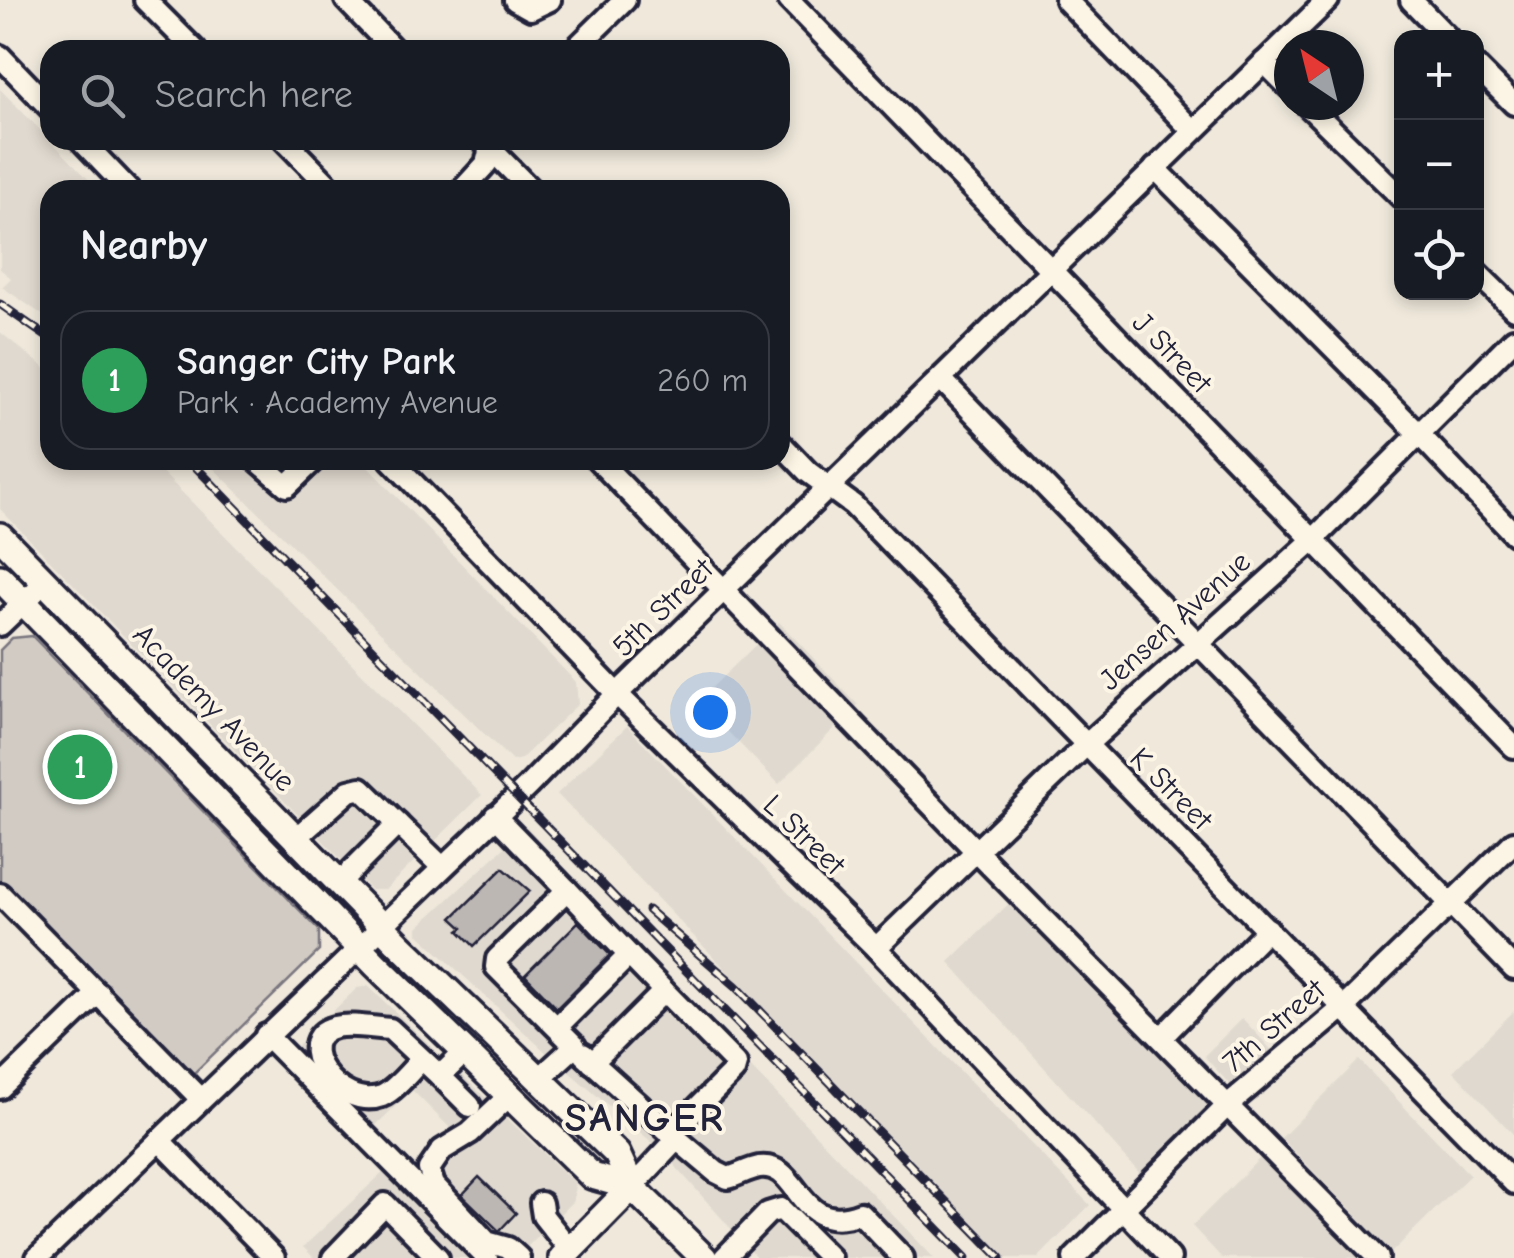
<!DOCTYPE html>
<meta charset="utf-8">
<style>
:root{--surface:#171b24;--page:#20242c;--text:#f1f3f6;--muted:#9ea1a6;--line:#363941;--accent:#9495a2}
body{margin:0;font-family:"Comic Neue",sans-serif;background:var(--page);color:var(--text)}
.controls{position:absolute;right:30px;top:30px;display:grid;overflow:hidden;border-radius:20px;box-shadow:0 5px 15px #0003}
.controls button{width:90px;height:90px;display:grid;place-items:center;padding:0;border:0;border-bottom:2px solid var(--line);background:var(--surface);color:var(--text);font:50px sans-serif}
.compass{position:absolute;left:1274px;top:30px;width:90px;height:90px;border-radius:50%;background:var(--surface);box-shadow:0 5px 15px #0003;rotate:325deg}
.you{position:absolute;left:710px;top:712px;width:35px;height:35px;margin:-25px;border:8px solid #fff;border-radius:50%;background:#1a73e8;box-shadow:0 0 0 15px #1a73e833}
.badge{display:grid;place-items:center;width:65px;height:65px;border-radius:50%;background:var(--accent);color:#fff;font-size:32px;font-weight:700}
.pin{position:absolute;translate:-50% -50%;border:5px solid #fff;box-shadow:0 2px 10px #0006}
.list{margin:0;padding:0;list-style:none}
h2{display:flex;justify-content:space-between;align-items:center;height:130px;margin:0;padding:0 40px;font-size:42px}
h2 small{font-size:32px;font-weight:400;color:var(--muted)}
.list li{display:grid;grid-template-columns:65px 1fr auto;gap:30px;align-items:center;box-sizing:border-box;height:140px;margin:0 20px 20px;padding:0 20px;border:2px solid var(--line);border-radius:30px}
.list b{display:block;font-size:38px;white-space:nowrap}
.list p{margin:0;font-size:32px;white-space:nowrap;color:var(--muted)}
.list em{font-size:32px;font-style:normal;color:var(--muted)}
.icon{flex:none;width:55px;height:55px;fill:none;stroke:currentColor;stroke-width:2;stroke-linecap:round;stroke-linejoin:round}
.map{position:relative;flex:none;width:1514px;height:1258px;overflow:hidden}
.search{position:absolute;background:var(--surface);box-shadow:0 5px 15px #0003;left:40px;top:40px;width:750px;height:110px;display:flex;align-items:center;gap:25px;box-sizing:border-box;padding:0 35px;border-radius:30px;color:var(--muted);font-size:38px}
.panel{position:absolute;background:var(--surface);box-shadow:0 5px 15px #0003;left:40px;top:180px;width:750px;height:290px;border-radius:30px}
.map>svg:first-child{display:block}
</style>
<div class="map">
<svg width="1514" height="1258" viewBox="0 0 1514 1258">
<rect width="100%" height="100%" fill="#efe8db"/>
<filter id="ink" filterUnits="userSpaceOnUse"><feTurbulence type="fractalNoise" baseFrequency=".01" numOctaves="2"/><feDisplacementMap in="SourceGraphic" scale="20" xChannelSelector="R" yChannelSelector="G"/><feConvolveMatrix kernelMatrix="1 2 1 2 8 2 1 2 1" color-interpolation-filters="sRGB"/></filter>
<g filter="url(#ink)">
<g fill="#e0d9cf">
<path d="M 0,89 L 99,190 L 50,190 L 50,320 L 2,287 L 11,278 L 0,269 Z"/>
<path d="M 0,332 L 50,372 L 50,460 L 150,460 L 482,795 L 385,890 L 371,890 L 0,509 Z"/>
<path d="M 205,460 L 361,460 L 576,682 L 578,704 L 521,759 L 512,761 Z"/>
<path d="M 779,622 L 858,705 L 779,784 L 698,701 Z"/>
<path d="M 627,726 L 1090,1205 L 1038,1258 L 1003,1258 L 557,794 Z"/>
<path d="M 527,827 L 653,965 L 934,1258 L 757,1258 L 661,1150 L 550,1056 L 418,934 L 418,927 Z"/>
<path d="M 1029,884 L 1229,1108 L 1152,1187 L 949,962 Z"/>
<path d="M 368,986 L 575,1183 L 574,1200 L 516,1258 L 496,1258 L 413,1172 L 454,1132 L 412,1090 L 371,1130 L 293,1050 L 357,988 Z"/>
<path d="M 1514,1011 L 1514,1135 L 1453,1071 Z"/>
<path d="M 1242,1018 L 1280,1059 L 1241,1097 L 1204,1056 Z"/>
<path d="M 1359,1060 L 1470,1175 L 1392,1252 L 1281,1138 Z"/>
<path d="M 1269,1149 L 1374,1258 L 1222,1258 L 1192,1226 Z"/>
<path d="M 387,1169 L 473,1258 L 314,1258 L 303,1247 Z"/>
</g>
<path fill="#d1cbc3" stroke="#7a767f" stroke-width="2.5" d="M 32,636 L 319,930 L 319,951 L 188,1079 L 0,883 L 0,650 L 12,638 Z"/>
<g fill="#bcb7b3" stroke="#22223b" stroke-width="2.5">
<path d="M 503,868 L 530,891 L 474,946 L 459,931 L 463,928 L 452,918 Z"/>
<path d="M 578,922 L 610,955 L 557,1008 L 525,975 Z"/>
<path d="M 479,1177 L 516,1213 L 499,1231 L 462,1195 Z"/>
</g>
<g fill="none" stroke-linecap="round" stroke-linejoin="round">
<g stroke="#22223b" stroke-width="28">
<g id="minor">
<path d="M 145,0 L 195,50"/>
<path d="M 346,0 L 394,50"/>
<path d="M 515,0 L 531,9 L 550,0"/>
<path d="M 789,0 L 1514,747"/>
<path d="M 1066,0 L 1193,131"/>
<path d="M 1411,0 L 1448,38"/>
<path d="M 574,50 L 625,0"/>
<path d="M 0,56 L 50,108"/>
<path d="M 1264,62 L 1289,87"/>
<path d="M 1476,66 L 1514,104"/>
<path d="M 1307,105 L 1402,198"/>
<path d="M 81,140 L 129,190"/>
<path d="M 284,140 L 333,190"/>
<path d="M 482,140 L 531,190"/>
<path d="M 1155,168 L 1419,434 L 1514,534"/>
<path d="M 462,190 L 486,164 L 492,140"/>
<path d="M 1476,272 L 1514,309"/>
<path d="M 941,379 L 1514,969"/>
<path d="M 780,443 L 808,472 L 853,505 L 1514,1183"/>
<path d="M 257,460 L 287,486 L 314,460"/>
<path d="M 391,460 L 617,694 L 876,948 L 1170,1258"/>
<path d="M 598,460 L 976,851 L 1378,1258"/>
<path d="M 0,625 L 46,581"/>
<path d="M 495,816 L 567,890 L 497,959 L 496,967 L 575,1046 L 540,1078"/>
<path d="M 295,839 L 349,791 L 361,788 L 442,867"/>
<path d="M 339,883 L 398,824"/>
<path d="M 567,890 L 629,955"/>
<path d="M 0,894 L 201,1099"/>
<path d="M 876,948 L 1086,745 L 1313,540 L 1514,339"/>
<path d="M 664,991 L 736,1064 L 734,1071 L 671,1134"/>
<path d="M 557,1027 L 629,955 L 664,991 L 592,1063"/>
<path d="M 266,1035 L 487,1258"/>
<path d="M 1162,1037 L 1268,929"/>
<path d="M 583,1054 L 677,1139"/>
<path d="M 422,1059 C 411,1070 396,1090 382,1096 C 338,1112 287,1039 335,1027 C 351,1023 374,1028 390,1029 L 440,1076 L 466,1051"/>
<path d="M 440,1076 L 470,1106"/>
<path d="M 0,1088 L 98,993"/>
<path d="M 511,1094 L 470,1133 L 442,1150 L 429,1169 L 434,1185 L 487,1242 L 508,1248 L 519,1258"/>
<path d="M 159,1140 L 274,1258"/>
<path d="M 632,1187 L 677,1139 L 716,1172 L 728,1178 C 738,1175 749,1169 759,1167 C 801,1161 796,1237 860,1213 L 903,1258"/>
<path d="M 541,1203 L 543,1216 L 570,1250"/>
<path d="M 37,1258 L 528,786 L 617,694 L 1328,0"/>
<path d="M 333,1258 L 385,1204 L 438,1258"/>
<path d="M 724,1258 L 768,1213 L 781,1209 L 830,1258"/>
<path d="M 1074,1258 L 1229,1104 L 1344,1007 L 1514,842"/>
</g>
</g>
<g stroke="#22223b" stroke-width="32">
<g id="major">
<path d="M 0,536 L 399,944 L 617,1154 L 632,1187 L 704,1258"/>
<path d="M 0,578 L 376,965 L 592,1176 L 632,1187"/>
<path d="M 562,1258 L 632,1187"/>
</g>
</g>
<use href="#minor" stroke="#fcf5e5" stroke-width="20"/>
<use href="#major" stroke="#fcf5e5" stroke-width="25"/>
<g stroke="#22223b" stroke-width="9">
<g id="rail">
<path d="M 0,304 L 50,339"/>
<path d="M 189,460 L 966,1258"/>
<path d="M 648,910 L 736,986 L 1001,1258"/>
</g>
</g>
<use href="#rail" stroke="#fcf5e5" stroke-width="5" stroke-dasharray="15" stroke-linecap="butt"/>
</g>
</g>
<g text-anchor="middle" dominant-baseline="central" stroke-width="8" stroke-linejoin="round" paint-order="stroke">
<g font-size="30" fill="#22223b" stroke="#fcf5e5">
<text transform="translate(1172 353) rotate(46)">J Street</text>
<text transform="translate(663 608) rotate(-44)">5th Street</text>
<text transform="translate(1175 621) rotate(-42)">Jensen Avenue</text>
<text transform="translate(214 708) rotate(46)">Academy Avenue</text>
<text transform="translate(1171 789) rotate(45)">K Street</text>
<text transform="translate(804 835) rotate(44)">L Street</text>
<text transform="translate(1274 1026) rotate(-41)">7th Street</text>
</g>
<g font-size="40" font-weight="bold" letter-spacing="2.5" fill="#22223b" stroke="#fcf5e5">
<text x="645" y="1118">SANGER</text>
</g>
</g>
</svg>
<div class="controls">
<button>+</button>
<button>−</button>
<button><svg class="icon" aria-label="locate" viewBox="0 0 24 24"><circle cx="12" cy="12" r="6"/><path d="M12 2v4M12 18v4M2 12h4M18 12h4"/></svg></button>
</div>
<svg class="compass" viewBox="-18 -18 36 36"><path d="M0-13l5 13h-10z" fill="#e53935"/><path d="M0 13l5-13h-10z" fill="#9ea1a6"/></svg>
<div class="you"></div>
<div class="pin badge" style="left:80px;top:767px;background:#2e9e5b">1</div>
<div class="search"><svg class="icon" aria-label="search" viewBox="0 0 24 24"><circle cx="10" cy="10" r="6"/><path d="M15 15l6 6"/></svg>Search here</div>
<section class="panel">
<h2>Nearby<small></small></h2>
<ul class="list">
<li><span class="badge" style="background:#2e9e5b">1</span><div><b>Sanger City Park</b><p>Park · Academy Avenue</p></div><em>260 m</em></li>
</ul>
</section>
</div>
